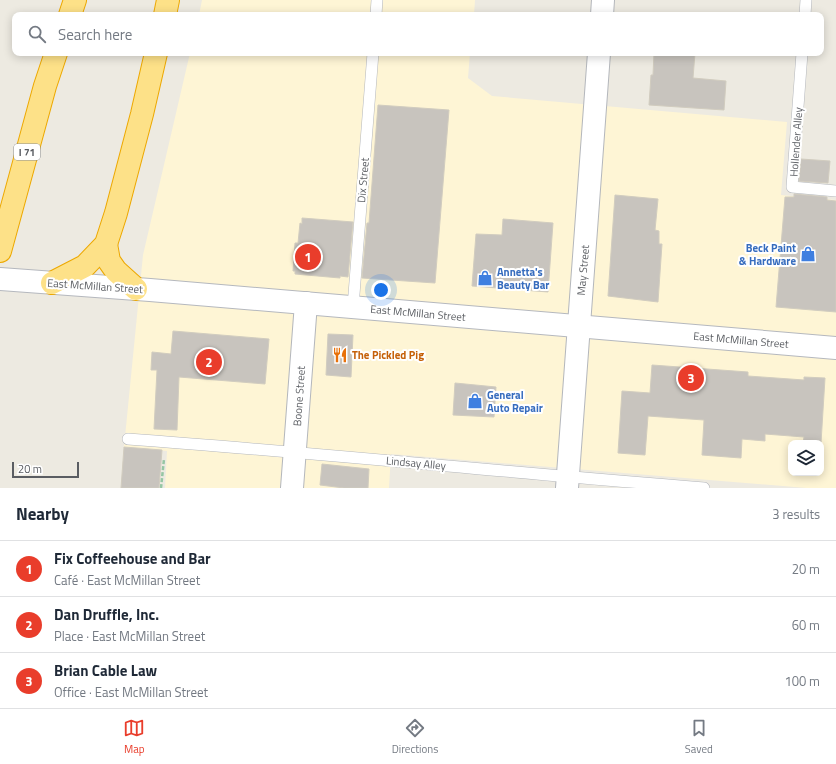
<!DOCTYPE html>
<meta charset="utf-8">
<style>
:root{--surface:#fff;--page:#f2f2f3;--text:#1f2937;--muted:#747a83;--line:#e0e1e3;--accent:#e93d2b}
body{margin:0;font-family:"Titillium Web",sans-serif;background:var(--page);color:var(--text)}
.controls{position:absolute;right:12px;bottom:12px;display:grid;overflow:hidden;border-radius:8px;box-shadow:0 2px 10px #0003}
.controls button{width:36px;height:36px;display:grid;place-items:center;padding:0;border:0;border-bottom:1px solid var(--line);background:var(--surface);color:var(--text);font:20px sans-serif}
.scale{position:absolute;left:12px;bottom:10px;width:67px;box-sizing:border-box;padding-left:4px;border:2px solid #5a5d62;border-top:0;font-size:11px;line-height:14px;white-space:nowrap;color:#5a5d62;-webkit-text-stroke:3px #fff;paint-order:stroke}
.you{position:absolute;left:381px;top:290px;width:14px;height:14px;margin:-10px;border:3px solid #fff;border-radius:50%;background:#1a73e8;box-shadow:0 0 0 6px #1a73e833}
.badge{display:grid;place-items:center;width:26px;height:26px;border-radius:50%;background:var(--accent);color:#fff;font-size:13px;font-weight:700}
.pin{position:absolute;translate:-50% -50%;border:2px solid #fff;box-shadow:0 1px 4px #0006}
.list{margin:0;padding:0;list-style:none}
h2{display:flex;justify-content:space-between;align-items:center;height:52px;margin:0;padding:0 16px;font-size:17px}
h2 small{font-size:13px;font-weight:400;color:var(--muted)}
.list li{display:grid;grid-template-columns:26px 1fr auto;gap:12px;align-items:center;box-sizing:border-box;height:56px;padding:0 16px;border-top:1px solid var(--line)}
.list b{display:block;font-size:15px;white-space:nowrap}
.list p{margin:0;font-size:13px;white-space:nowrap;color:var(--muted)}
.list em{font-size:13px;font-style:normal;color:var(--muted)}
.icon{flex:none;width:22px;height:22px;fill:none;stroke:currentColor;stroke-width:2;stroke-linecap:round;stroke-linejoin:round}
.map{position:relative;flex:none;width:836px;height:488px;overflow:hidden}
.search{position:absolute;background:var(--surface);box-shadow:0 2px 10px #0003;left:12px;right:12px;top:12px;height:44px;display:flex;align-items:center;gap:10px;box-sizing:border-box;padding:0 14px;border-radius:8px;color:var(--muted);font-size:15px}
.sheet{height:220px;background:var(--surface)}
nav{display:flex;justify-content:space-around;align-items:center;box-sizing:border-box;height:56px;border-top:1px solid var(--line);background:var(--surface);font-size:11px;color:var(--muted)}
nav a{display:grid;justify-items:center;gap:2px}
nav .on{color:var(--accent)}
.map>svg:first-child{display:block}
</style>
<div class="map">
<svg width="836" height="488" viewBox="0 0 836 488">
<rect width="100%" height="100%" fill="#edeae1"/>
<g fill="#fef5d5" fill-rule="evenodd">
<path d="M 202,0 L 475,0 L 474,15 L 199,15 Z"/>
<path d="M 190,53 L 470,53 L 468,78 L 492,96 L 787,122 L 781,195 L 836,200 L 836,488 L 807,488 L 391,454 L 389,488 L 165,488 L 167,451 L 124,447 L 143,255 ZM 791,443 L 821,443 L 821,473 L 791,473 Z"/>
</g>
<g fill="#c8c4be" stroke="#d1ccbf">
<path d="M 654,53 L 695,53 L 693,78 L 726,81 L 724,110 L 649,105 L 651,75 L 653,75 Z"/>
<path d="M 378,105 L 449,110 L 435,283 L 362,278 L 367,223 L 369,223 Z"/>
<path d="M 801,159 L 830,161 L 828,183 L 799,181 Z"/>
<path d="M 794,194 L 827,197 L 827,200 L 836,201 L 836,312 L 776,307 L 785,197 L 794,197 Z"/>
<path d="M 615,195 L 658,199 L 655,230 L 659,231 L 659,244 L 662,244 L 658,302 L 608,296 Z"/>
<path d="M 302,218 L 353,222 L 348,277 L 340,276 L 340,278 L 295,274 L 295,271 L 293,271 L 295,243 L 298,243 L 300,223 L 302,224 Z"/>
<path d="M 503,219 L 553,223 L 548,292 L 472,286 L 476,234 L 502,235 Z"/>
<path d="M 173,331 L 269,339 L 265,384 L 179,377 L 177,430 L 154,429 L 157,370 L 151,370 L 152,352 L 171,354 Z"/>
<path d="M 328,334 L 353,335 L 351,377 L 326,375 Z"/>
<path d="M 652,365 L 748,372 L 748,376 L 804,380 L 804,377 L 825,378 L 821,443 L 803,443 L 804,437 L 765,434 L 765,441 L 742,439 L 741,458 L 702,455 L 704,420 L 648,416 L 645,455 L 618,453 L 622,391 L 650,393 Z"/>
<path d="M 455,383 L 496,387 L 494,417 L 453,415 Z"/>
<path d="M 124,447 L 162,450 L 159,488 L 121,488 Z"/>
<path d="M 322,464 L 369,469 L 368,488 L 344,488 L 320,485 Z"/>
</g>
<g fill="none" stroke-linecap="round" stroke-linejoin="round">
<g stroke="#b4b7bc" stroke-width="12">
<g id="service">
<path d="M 376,15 L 377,0"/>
<path d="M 805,15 L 806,0"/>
<path d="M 802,53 L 792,187 L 836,191"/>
<path d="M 353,307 L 373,53"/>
<path d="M 128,439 C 320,453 512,473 704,488"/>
</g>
</g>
<g stroke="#b4b7bc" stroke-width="24">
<g id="minor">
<path d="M 602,15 L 603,0"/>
<path d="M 292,488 L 306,303"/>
<path d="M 567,488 L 599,53"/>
</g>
</g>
<g stroke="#b5b8be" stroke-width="24">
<path id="secondary" d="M 0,279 L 150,290 L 836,348"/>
</g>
<g stroke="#eda800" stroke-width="24">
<g id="motorway">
<path d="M 70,15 L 75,0"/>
<path d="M 165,15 L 168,0"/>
<path d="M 106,244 L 109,261 L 116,271 L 136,289"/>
<path d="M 0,251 L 45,86 L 56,53"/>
<path d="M 52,283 L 85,266 L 106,244 L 116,213 L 142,114 L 156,53"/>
</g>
</g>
<path stroke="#96c6a4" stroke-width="2.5" stroke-dasharray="4 2" stroke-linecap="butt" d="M 161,488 L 164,459"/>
<use href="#service" stroke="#fff" stroke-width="11"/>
<use href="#minor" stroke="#fff" stroke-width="22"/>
<use href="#secondary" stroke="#fff" stroke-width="22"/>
<use href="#motorway" stroke="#fde188" stroke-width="22"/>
</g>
<defs>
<g id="shop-bare" transform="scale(1.2)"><path d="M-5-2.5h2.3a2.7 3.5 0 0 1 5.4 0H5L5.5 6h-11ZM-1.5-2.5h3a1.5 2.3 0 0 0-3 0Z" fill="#3f7fe0" stroke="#fff" stroke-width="2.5" paint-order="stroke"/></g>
<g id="restaurant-bare" transform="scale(1.2)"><path d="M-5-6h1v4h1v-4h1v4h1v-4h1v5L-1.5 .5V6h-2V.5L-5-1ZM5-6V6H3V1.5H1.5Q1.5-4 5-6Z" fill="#e8710a" stroke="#fff" stroke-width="2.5" paint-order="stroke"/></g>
</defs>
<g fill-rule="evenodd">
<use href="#shop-bare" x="808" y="254"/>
<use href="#shop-bare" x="485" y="278"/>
<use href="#restaurant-bare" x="340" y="355"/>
<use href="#shop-bare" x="475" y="401"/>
</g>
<g text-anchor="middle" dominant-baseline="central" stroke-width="4" stroke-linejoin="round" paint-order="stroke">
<rect fill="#fff" stroke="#8c8e91" stroke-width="1" x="14" y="144" width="26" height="16" rx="3"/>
<g font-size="10" font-weight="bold" fill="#5a5d62">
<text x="27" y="152">I 71</text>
</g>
<g font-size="11" fill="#5a5d62" stroke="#fff">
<text transform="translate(796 142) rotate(-86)">Hollender Alley</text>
<text transform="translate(363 180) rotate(-85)">Dix Street</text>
<text transform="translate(583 270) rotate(-85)">May Street</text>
<text transform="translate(95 286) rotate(4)">East McMillan Street</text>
<text transform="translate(418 313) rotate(5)">East McMillan Street</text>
<text transform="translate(741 340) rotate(5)">East McMillan Street</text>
<text transform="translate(299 396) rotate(-86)">Boone Street</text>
<text transform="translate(416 463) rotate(5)">Lindsay Alley</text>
</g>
<g font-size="11" font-weight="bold" fill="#366cbe" stroke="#fff" text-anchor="start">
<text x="796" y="248" text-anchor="end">Beck Paint<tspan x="796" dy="13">&amp; Hardware</tspan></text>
<text x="497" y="272">Annetta's<tspan x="497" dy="13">Beauty Bar</tspan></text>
<text x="487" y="395">General<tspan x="487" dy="13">Auto Repair</tspan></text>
</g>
<g font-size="11" font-weight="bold" fill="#c56008" stroke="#fff" text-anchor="start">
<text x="352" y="355">The Pickled Pig</text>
</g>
</g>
</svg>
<div class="controls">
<button><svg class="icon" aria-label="layers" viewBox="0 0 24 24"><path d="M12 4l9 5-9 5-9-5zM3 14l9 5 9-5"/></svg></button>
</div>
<div class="scale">20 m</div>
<div class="you"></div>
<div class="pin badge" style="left:308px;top:257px">1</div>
<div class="pin badge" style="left:209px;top:362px">2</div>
<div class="pin badge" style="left:691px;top:378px">3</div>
<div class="search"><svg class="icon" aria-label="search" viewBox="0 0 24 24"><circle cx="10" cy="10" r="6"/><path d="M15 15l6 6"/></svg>Search here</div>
</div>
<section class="sheet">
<h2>Nearby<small>3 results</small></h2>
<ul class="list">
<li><span class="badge">1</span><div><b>Fix Coffeehouse and Bar</b><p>Café · East McMillan Street</p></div><em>20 m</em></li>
<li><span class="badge">2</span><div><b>Dan Druffle, Inc.</b><p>Place · East McMillan Street</p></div><em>60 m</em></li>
<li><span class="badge">3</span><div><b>Brian Cable Law</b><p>Office · East McMillan Street</p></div><em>100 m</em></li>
</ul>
</section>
<nav>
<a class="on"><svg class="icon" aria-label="map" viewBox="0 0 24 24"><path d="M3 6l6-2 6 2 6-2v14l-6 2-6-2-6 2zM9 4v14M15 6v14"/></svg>Map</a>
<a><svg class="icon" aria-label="directions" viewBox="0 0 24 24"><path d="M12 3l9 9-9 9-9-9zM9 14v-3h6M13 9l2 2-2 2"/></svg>Directions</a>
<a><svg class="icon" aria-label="saved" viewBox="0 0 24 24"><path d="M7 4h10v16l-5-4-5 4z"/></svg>Saved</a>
</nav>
